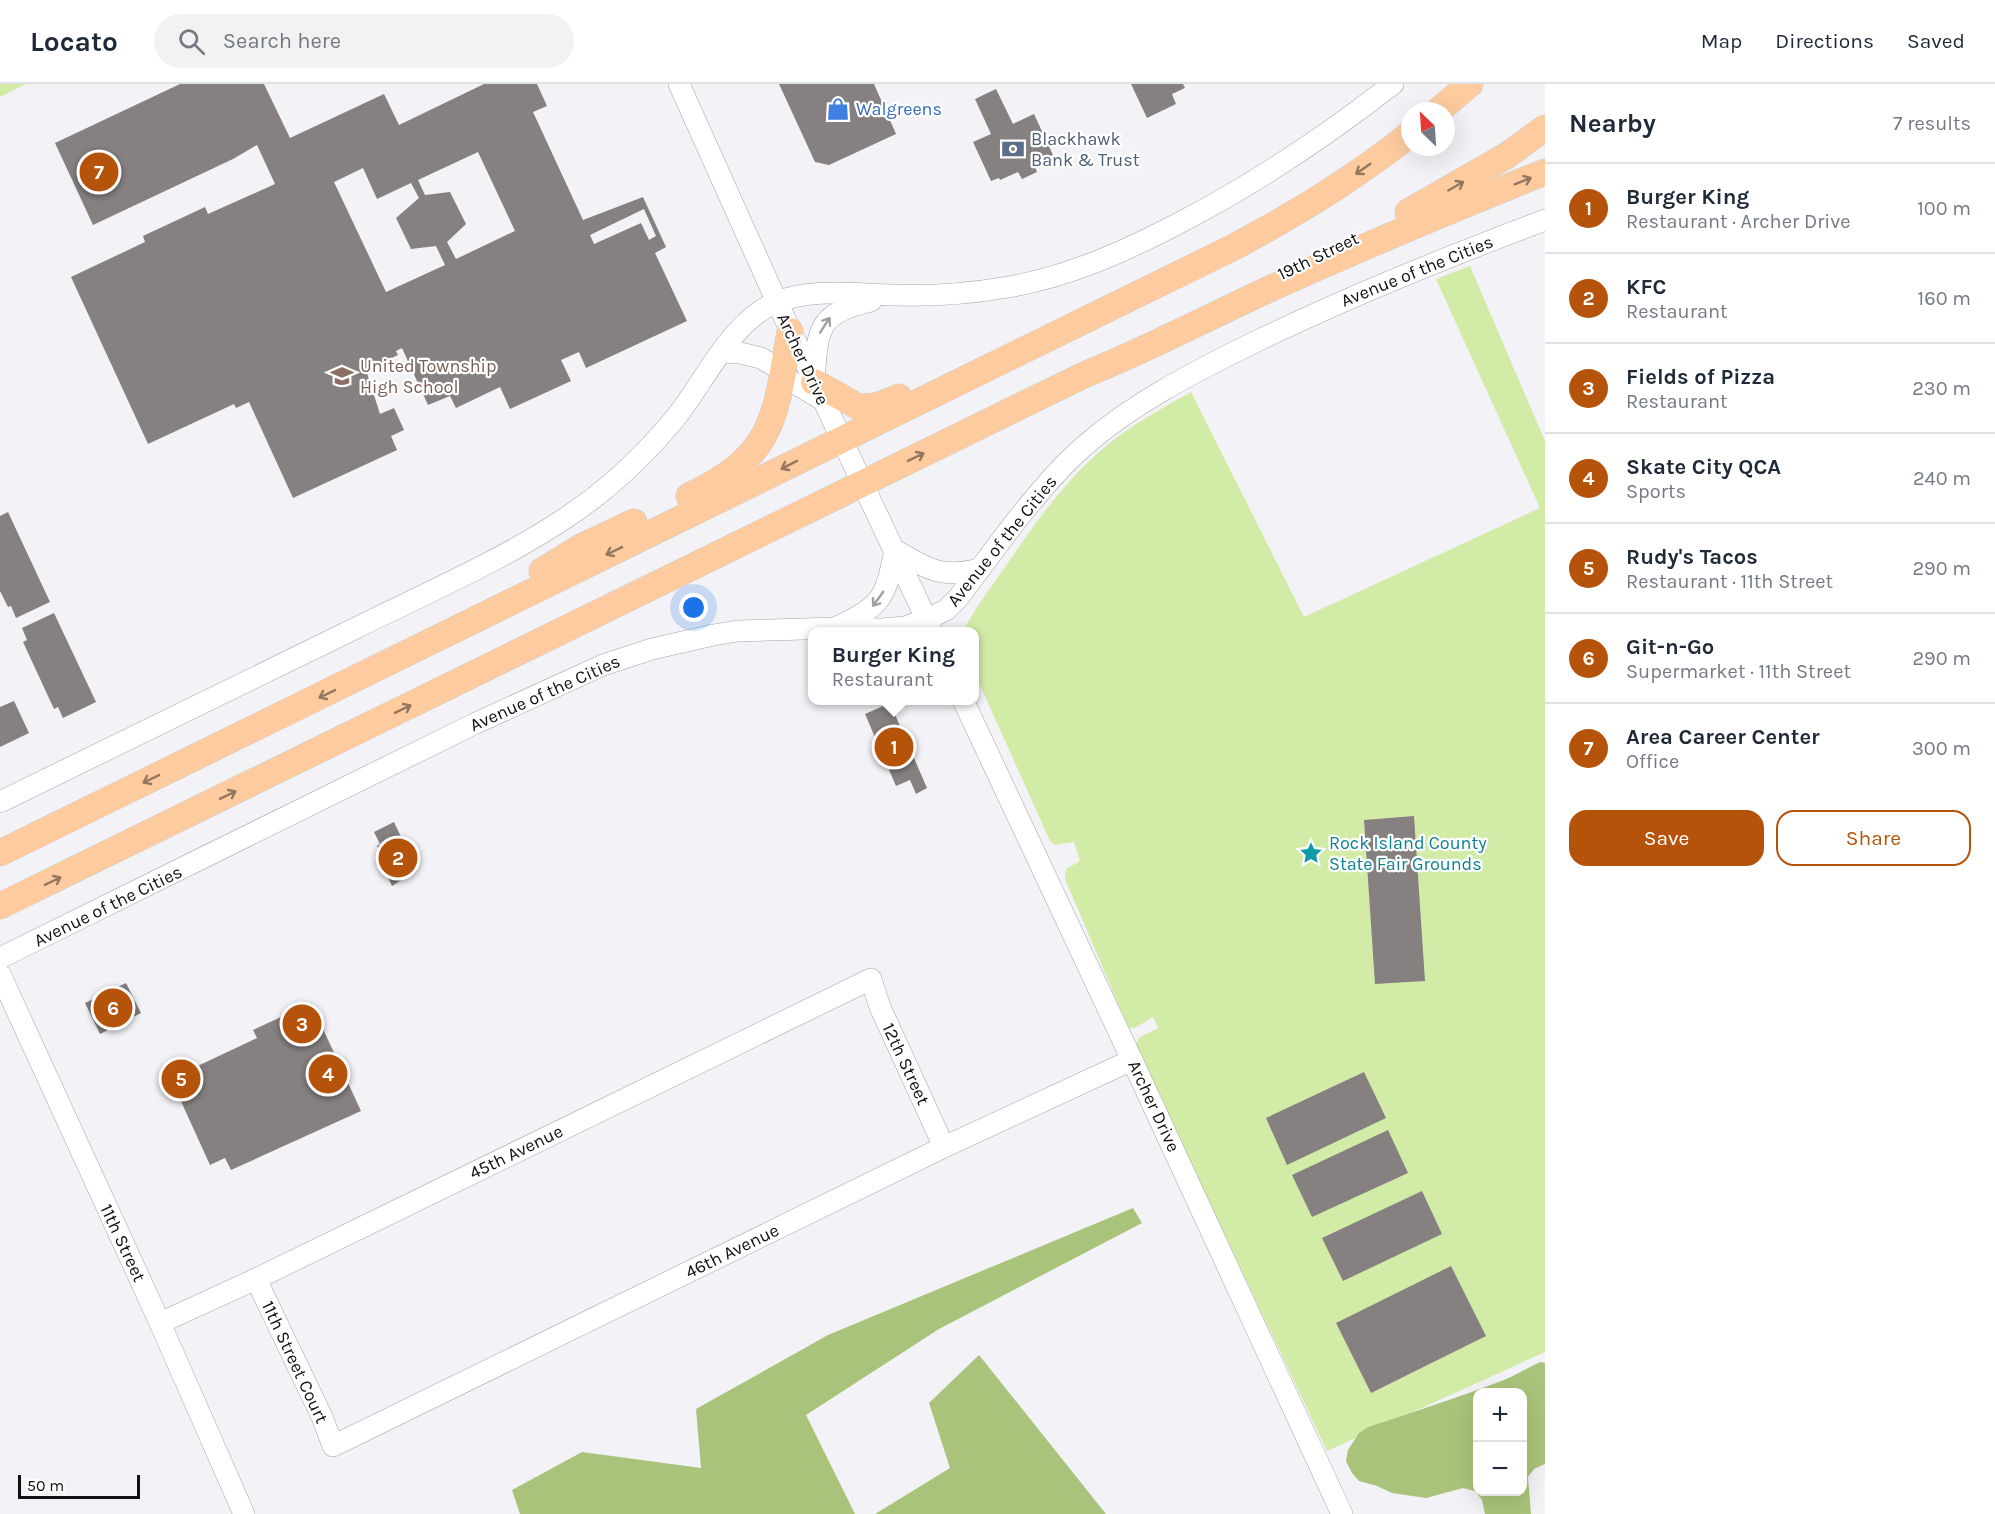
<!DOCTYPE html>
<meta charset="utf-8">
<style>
:root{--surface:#fff;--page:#f2f2f3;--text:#1f2937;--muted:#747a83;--line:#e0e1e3;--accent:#b45309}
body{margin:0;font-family:Karla,sans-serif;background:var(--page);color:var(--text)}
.controls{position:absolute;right:18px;bottom:18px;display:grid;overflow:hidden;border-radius:12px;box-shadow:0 6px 24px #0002}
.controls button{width:54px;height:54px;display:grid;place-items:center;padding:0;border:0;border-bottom:2px solid var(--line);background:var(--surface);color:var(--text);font:30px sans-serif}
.compass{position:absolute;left:1401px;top:18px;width:54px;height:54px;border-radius:50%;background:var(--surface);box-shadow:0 6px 24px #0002;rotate:335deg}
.scale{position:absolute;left:18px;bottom:15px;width:122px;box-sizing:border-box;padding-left:6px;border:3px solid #111012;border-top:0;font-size:16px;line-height:21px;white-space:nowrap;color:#111012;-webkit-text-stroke:4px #fff;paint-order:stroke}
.you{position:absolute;left:694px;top:524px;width:21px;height:21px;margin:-15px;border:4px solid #fff;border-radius:50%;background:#1a73e8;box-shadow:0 0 0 9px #1a73e833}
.badge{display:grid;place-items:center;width:39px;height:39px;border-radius:50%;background:var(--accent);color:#fff;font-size:20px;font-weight:700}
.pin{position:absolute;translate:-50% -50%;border:3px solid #fff;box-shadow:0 2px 6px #0006}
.popup{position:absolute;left:808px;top:543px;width:171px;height:78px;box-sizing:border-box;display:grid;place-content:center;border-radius:12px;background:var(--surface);filter:drop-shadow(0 2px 4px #0005);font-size:20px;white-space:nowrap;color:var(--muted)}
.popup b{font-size:22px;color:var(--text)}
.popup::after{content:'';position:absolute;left:50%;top:100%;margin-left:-12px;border:12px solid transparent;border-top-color:var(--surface)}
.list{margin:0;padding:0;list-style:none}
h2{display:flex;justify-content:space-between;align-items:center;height:78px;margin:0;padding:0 24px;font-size:26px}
h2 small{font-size:20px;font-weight:400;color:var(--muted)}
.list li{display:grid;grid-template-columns:39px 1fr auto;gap:18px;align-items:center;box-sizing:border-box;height:90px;padding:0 24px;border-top:2px solid var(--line)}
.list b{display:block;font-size:22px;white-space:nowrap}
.list p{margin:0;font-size:20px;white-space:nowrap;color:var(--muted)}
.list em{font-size:20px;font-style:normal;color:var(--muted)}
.actions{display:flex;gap:12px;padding:18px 24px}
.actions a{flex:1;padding:14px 0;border:2px solid var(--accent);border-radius:18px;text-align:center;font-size:21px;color:var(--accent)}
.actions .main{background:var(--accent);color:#fff}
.icon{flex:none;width:33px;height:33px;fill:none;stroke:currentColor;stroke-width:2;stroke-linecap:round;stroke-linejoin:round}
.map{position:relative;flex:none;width:1545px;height:1430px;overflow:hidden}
header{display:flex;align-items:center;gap:36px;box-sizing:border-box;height:84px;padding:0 30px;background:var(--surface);border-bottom:2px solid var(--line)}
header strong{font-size:28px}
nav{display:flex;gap:33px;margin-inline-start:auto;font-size:21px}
.search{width:420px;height:54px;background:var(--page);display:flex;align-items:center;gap:15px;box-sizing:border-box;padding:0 21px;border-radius:33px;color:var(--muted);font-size:22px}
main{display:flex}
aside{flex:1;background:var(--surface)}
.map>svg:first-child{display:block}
</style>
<header>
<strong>Locato</strong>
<div class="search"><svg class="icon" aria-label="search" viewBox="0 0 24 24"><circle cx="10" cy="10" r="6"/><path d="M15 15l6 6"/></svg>Search here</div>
<nav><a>Map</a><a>Directions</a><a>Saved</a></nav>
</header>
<main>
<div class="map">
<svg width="1545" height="1430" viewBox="0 0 1545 1430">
<rect width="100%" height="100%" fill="#f3f2f7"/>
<g fill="#d2eca8">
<path d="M 0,0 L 26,0 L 0,13 Z"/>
<path d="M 1470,182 L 1545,357 L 1545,1268 L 1327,1367 L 1135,961 L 1140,953 L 1158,944 L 1153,933 L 1135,944 L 1128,943 L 1065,795 L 1066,785 L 1080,777 L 1074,758 L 1055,761 L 1050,757 L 975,590 L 975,548 L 964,547 L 964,545 C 978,520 995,497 1012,473 C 1038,435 1065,398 1099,368 C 1126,344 1159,326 1191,308 L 1304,533 L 1540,424 L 1436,195 Z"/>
</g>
<g fill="#a9c47a" fill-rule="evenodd">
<path d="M 1133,1124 L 1142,1139 L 939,1245 L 806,1331 L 855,1430 L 520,1430 L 512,1406 L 582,1368 L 701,1384 L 696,1325 L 828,1251 Z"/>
<path d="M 979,1271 L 1106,1430 L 875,1430 L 950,1384 L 929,1319 Z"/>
<path d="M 1541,1278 L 1545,1279 L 1545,1380 L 1534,1385 L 1528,1393 L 1531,1430 L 1485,1430 L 1482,1416 L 1475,1407 L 1463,1404 L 1426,1414 L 1392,1409 L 1377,1402 L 1359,1397 L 1352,1389 L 1346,1377 L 1348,1366 L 1359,1349 L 1368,1343 C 1414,1328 1459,1313 1504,1296 C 1517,1291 1528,1283 1541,1278 ZM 1522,1308 L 1522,1408 L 1478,1408 L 1478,1308 Z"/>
</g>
<g fill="#868080" fill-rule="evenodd">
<path d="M 180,0 L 264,0 L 290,54 L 384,10 L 399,41 L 484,0 L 537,0 L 547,22 L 533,28 L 583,136 L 643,113 L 666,163 L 655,169 L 687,237 L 586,284 L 579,268 L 561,276 L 571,297 L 510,325 L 500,303 L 456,324 L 450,312 L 428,321 L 402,264 L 396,267 L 398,271 L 366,286 L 380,330 L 394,324 L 404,346 L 391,352 L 397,366 L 293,414 L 249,318 L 236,324 L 234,320 L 148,360 L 71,193 L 145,158 L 143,152 L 205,123 L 208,130 L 275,100 L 257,61 L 233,75 L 93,141 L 55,59 ZM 478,68 L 515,147 L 456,175 L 447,158 L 466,140 L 450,108 L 425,111 L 418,96 ZM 363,84 L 377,115 L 411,99 L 419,114 L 396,134 L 411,165 L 436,162 L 445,181 L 386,208 L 334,98 ZM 644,125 L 656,152 L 649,156 L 641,139 L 594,160 L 590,151 Z"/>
<path d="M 779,0 L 874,0 L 896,50 L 829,81 L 815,78 Z"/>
<path d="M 1131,0 L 1183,0 L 1185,4 L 1172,10 L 1176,20 L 1147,34 Z"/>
<path d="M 996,5 L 1013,40 L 1034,30 L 1053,71 L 1034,80 L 1037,88 L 1022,95 L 1018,88 L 1000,96 L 999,94 L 991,97 L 973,58 L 991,50 L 975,15 Z"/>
<path d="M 8,428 L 50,518 L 16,534 L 11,522 L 8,523 L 0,507 L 0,432 Z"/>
<path d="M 54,529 L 96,618 L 63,634 L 58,623 L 54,625 L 23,558 L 27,556 L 22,544 Z"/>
<path d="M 14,617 L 29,649 L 0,663 L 0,623 Z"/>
<path d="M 890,619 L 927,704 L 916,710 L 910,696 L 896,702 L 865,630 Z"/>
<path d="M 1414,732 L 1425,897 L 1375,900 L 1364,736 Z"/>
<path d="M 394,738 L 402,755 L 405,754 L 408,762 L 406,763 L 416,787 L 392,802 L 383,783 L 388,781 L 382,767 L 380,768 L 377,762 L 380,760 L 374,748 Z"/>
<path d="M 126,899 L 141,929 L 100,950 L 85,919 Z"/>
<path d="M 311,919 L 361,1027 L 231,1086 L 225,1074 L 210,1081 L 169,991 L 185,984 L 187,987 L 257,954 L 253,946 Z"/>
<path d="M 1364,988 L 1386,1034 L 1287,1081 L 1266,1034 Z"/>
<path d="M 1388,1046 L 1408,1089 L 1312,1133 L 1292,1091 Z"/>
<path d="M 1422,1107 L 1442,1150 L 1343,1197 L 1322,1154 Z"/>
<path d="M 1451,1182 L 1486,1252 L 1371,1309 L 1336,1239 Z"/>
</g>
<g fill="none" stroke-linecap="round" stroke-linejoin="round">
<g stroke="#a5a3a8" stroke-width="22">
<g id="minor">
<path d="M 679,0 L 777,218 L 932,547"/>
<path d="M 721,268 L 740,269 L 761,274 L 776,283 L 782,292 L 823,316"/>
<path d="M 814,297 C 818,245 816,230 871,217"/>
<path d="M 837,543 C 882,521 885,516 895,466 C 928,485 941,495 980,485"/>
<path d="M 963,616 L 1132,976 L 1342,1430"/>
<path d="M 0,718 C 119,660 238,602 356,544 C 426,509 499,478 564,435 C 607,407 645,371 677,332 C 706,295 732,236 777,218 C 814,203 859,211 897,211 C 932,212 967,210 1002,204 C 1067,194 1126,167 1183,137 C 1258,98 1326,52 1393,0"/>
<path d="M 0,874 L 474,640 L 603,581 L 652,565 L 713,551 L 738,547 L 836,544 L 882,545 L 905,543 L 927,535 L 946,526 L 959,513 C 995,465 1038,403 1083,363 C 1132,320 1190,290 1249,261 C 1345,214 1444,174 1545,136"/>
<path d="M 0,890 L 160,1239 L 244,1430"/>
<path d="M 256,1195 L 322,1333 L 333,1362 L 944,1063 L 1132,976"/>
<path d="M 160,1239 L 256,1195 L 871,895 L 880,923 L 944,1063"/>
</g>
</g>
<g stroke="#cfcfd0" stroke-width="27">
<g id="major">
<path d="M 1438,27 L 1470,0"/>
<path d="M 1408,128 L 1506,72 L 1545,44"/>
<path d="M 814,298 L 857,322 C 872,325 885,319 899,313"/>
<path d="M 689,412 C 776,371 775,333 790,247"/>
<path d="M 542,487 L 581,463 L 634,438"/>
<path d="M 0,769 L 1234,163 C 1296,130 1355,94 1410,50"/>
<path d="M 0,822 L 1086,290 C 1151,264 1212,231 1276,202 C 1365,162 1455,124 1545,88"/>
</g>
</g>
<use href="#minor" stroke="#fff" stroke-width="21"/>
<use href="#major" stroke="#fdcb9e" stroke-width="26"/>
</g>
<defs><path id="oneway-shaft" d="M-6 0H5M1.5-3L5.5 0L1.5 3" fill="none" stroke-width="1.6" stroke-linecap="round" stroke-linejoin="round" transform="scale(1.5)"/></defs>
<g stroke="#93775f">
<use href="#oneway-shaft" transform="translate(1363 85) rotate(145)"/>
<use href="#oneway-shaft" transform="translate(1523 97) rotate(-22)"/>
<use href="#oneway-shaft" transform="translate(1456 102) rotate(-30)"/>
<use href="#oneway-shaft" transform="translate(916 373) rotate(-26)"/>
<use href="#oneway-shaft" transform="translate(789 381) rotate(153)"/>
<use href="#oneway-shaft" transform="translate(614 467) rotate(154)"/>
<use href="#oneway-shaft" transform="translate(327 610) rotate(154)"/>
<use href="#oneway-shaft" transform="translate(403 625) rotate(-26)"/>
<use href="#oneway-shaft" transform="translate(151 695) rotate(154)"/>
<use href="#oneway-shaft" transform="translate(228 711) rotate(-26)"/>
<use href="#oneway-shaft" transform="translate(53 797) rotate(-26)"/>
</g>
<g stroke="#a09fa0">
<use href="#oneway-shaft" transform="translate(825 241) rotate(-57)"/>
<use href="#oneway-shaft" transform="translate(878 515) rotate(126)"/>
</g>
<defs>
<g id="shop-bare" transform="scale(1.8)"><path d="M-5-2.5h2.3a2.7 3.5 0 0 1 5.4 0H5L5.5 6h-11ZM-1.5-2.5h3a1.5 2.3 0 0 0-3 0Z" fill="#3f7fe0" stroke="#fff" stroke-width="2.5" paint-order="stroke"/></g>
<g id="bank-bare" transform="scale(1.8)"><path d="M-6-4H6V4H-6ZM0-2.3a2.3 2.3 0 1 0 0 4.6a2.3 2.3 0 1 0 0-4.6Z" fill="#5c6f8a" stroke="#fff" stroke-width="2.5" paint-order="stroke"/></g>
<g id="school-bare" transform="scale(1.8)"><path d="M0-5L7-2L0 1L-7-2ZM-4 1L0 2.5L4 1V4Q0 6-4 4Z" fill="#8d6e63" stroke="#fff" stroke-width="2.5" paint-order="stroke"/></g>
<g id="sight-bare" transform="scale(1.8)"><path d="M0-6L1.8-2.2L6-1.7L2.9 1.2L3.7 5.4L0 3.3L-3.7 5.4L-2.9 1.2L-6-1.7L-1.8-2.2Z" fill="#0f9aa8" stroke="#fff" stroke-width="2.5" paint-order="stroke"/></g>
</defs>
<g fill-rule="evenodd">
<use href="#shop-bare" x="838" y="25"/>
<use href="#bank-bare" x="1013" y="65"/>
<use href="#school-bare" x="342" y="292"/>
<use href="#sight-bare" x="1311" y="769"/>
</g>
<g text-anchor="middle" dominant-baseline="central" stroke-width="4.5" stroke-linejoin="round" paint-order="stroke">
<g font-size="18" fill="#366cbe" stroke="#fff" text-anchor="start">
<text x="856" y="25">Walgreens</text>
</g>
<g font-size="18" fill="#4e5e75" stroke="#fff" text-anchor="start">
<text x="1031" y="55">Blackhawk<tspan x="1031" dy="21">Bank &amp; Trust</tspan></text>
</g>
<g font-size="18" fill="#111012" stroke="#fff">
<text transform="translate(1318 172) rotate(-26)">19th Street</text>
<text transform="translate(1417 187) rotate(-22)">Avenue of the Cities</text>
<text transform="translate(803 275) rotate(65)">Archer Drive</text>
<text transform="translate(1002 457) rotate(-51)">Avenue of the Cities</text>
<text transform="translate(545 609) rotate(-24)">Avenue of the Cities</text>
<text transform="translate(108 822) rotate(-26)">Avenue of the Cities</text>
<text transform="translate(906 980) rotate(65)">12th Street</text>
<text transform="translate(1154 1022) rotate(65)">Archer Drive</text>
<text transform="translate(516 1068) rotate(-26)">45th Avenue</text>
<text transform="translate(123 1159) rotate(65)">11th Street</text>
<text transform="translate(732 1167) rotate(-26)">46th Avenue</text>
<text transform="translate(295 1278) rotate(65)">11th Street Court</text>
</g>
<g font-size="18" fill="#785e54" stroke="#fff" text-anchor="start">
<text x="360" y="282">United Township<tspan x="360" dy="21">High School</tspan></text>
</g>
<g font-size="18" fill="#0d838f" stroke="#fff" text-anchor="start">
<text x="1329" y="759">Rock Island County<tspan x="1329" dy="21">State Fair Grounds</tspan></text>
</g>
</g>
</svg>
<div class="controls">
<button>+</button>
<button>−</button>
</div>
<svg class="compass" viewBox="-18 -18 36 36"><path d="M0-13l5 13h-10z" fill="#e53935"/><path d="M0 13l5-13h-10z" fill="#747a83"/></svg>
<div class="scale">50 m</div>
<div class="you"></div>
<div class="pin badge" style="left:894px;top:663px">1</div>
<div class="popup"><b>Burger King</b>Restaurant</div>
<div class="pin badge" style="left:398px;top:774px">2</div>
<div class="pin badge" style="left:302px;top:940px">3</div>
<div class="pin badge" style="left:328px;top:990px">4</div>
<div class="pin badge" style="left:181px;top:995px">5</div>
<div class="pin badge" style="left:113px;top:924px">6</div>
<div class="pin badge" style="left:99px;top:88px">7</div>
</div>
<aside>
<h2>Nearby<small>7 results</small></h2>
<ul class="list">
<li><span class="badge">1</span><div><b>Burger King</b><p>Restaurant · Archer Drive</p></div><em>100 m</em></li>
<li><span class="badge">2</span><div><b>KFC</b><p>Restaurant</p></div><em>160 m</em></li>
<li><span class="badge">3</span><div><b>Fields of Pizza</b><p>Restaurant</p></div><em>230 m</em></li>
<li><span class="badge">4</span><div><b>Skate City QCA</b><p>Sports</p></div><em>240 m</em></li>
<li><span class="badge">5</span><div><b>Rudy's Tacos</b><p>Restaurant · 11th Street</p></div><em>290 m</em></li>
<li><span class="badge">6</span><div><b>Git-n-Go</b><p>Supermarket · 11th Street</p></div><em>290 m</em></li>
<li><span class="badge">7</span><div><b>Area Career Center</b><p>Office</p></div><em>300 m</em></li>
</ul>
<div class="actions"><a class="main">Save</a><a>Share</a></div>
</aside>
</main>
